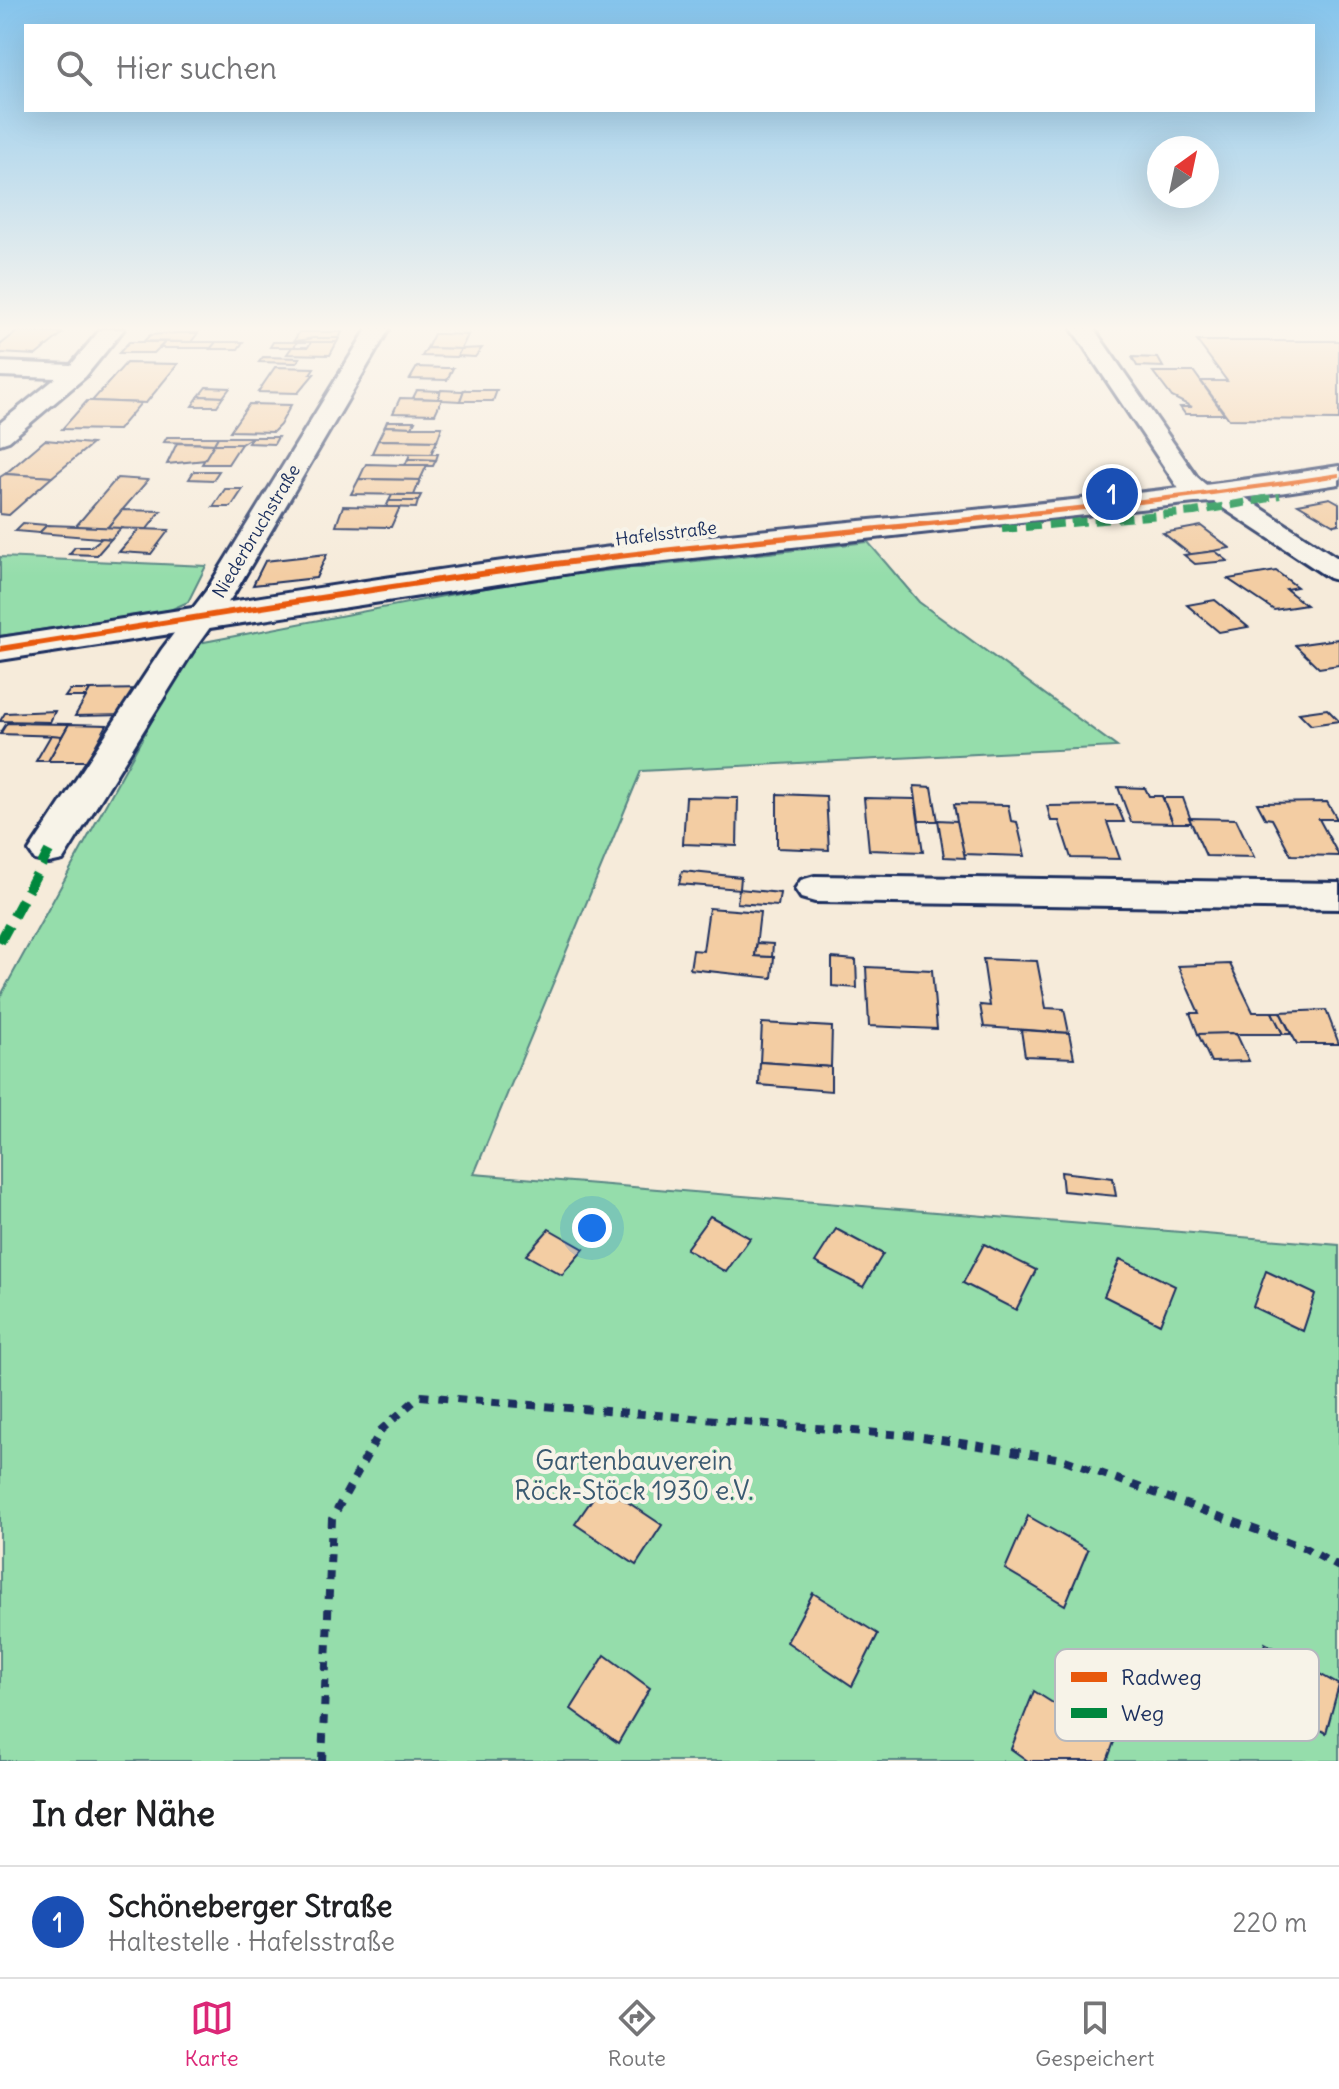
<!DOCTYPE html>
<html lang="de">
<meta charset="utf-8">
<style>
:root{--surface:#fff;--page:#f6f6f6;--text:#202124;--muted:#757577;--line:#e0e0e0;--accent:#db2777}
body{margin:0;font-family:Delius,sans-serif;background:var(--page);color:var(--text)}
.compass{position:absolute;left:1147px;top:136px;width:72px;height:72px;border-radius:50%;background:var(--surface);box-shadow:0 8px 32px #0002;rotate:33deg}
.you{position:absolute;left:592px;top:1228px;width:28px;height:28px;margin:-20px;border:6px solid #fff;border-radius:50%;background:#1a73e8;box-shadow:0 0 0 12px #1a73e833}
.badge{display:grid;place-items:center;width:52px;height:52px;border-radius:50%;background:var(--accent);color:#fff;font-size:26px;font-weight:700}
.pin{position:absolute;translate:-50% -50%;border:4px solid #fff;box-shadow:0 2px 8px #0006}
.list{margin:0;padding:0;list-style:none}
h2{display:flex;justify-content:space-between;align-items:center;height:104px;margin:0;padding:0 32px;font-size:34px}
h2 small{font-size:26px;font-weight:400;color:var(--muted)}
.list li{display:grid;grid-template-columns:52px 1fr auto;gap:24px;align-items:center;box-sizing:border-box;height:112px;padding:0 32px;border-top:2px solid var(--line)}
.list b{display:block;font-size:30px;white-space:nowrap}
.list p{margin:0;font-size:26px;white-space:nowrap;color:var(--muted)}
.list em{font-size:26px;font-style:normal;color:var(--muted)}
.icon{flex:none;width:44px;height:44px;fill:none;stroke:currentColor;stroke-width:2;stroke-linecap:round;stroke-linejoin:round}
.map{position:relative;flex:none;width:1339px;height:1761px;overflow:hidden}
.search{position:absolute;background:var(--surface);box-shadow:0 8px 32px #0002;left:24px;right:24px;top:24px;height:88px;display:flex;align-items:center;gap:20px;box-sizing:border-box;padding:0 28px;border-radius:0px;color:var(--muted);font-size:30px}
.sheet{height:216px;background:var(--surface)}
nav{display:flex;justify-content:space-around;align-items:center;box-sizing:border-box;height:112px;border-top:2px solid var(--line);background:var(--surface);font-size:22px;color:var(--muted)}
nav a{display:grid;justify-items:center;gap:4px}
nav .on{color:var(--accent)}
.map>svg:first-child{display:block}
</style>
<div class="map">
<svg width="1339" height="1761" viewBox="0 0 1339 1761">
<rect width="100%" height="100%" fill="#f6ebda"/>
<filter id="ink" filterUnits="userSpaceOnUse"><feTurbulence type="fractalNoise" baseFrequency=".0125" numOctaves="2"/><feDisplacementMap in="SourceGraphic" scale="16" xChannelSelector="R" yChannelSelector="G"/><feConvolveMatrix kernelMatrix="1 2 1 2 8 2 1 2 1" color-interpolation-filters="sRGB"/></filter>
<g filter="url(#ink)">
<g fill="#95ddab" stroke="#588684" stroke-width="2">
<path d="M 868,542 L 919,602 L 1117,747 L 641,771 L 474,1174 L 1339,1245 L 1339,1761 L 0,1761 L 0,997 L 194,644 L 532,579 Z"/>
<path d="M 0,557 L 206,566 L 188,602 L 170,610 L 0,636 Z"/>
</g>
<g fill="#f3cda3" stroke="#1b2f5e" stroke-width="2">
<path d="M 18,331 L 54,332 L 63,333 L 36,355 L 0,353 L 0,345 Z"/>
<path d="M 299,332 L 342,332 L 339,338 L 294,341 Z"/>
<path d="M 177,333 L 198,333 L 191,342 L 144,341 L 150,335 Z"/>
<path d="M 434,334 L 442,334 L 468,335 L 461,349 L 427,348 Z"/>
<path d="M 313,338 L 339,338 L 337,342 L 293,342 Z"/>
<path d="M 1197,341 L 1339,341 L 1339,420 L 1229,419 L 1201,381 L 1227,381 Z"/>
<path d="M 129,342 L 165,342 L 154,353 L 119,353 Z"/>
<path d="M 165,342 L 216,342 L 212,348 L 160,348 Z"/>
<path d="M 216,342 L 243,342 L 238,349 L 210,349 Z"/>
<path d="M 273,342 L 297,342 L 294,347 L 308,347 L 311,342 L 337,342 L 330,355 L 287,354 L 292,347 L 270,347 Z"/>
<path d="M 427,348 L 461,349 L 457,357 L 422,356 Z"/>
<path d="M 482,348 L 475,357 L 457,356 L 461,349 Z"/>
<path d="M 263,357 L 300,358 L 296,363 L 259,362 Z"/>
<path d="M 1132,357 L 1158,358 L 1163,367 L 1137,366 Z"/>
<path d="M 126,363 L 178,364 L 146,403 L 92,401 Z"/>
<path d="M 275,367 L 314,368 L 310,374 L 314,374 L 298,393 L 258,392 Z"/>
<path d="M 417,367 L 445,368 L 453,368 L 447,380 L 410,379 Z"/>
<path d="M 1153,372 L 1194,372 L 1224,414 L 1185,414 L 1180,407 L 1192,407 L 1172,397 Z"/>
<path d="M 206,387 L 230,388 L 223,397 L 199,396 Z"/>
<path d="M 417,390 L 440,391 L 442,391 L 438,399 L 413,398 Z"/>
<path d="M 441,390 L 462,391 L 464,390 L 460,401 L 442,400 L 438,399 Z"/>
<path d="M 464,390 L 497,390 L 493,401 L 460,401 Z"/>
<path d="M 199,396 L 223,397 L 217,406 L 192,406 Z"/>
<path d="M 400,398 L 438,399 L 442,399 L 435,414 L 393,413 Z"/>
<path d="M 87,401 L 92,401 L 141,403 L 118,430 L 62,429 Z"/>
<path d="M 249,404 L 291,405 L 280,425 L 273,432 L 230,431 Z"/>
<path d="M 387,421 L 415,421 L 412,427 L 385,426 Z"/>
<path d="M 385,426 L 412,427 L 442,427 L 437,441 L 378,440 Z"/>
<path d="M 167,437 L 218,437 L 214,444 L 164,442 Z"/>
<path d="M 218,437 L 252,437 L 241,444 L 214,444 Z"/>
<path d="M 252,437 L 278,437 L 274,444 L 248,443 Z"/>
<path d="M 45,440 L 92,444 L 52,477 L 5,474 Z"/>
<path d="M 378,440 L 437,441 L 431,454 L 372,453 Z"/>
<path d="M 177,443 L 214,444 L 205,460 L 167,464 Z"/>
<path d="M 214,444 L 241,444 L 228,464 L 202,464 Z"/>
<path d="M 410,454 L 438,454 L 436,460 L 408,459 Z"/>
<path d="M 408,459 L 436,460 L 433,466 L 426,466 L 405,465 Z"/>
<path d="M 366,464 L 405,465 L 427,465 L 420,480 L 359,479 Z"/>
<path d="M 194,471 L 219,471 L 213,480 L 189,479 Z"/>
<path d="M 5,474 L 38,476 L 52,477 L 9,515 L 0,514 L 0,477 Z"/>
<path d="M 117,478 L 148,480 L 107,528 L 76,526 Z"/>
<path d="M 359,479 L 420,480 L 414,495 L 351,494 Z"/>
<path d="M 225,489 L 243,489 L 231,507 L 213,507 Z"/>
<path d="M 392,495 L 421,495 L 418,501 L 389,501 Z"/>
<path d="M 1330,498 L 1339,503 L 1339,524 L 1334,525 L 1298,504 Z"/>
<path d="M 389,501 L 418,501 L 416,508 L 386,507 Z"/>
<path d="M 343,506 L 386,507 L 400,507 L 391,527 L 336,526 Z"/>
<path d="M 122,510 L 161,511 L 147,529 L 107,528 Z"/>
<path d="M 23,523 L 47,525 L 39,533 L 15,531 Z"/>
<path d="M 47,525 L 76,526 L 121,528 L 111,539 L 39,533 Z"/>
<path d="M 1201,526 L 1230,548 L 1191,555 L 1163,533 Z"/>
<path d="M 139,529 L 169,530 L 151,554 L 119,552 Z"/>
<path d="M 102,538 L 111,539 L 97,555 L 69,554 L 75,547 L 91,547 Z"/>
<path d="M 1215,551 L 1228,561 L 1195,564 L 1184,555 Z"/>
<path d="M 327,554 L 316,578 L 253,585 L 265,561 Z"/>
<path d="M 1276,571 L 1297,587 L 1286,589 L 1306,605 L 1274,610 L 1228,579 Z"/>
<path d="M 1215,600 L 1248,627 L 1219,632 L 1187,605 Z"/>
<path d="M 1339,639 L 1339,665 L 1319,668 L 1295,645 Z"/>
<path d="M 141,689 L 126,715 L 75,716 L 90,690 Z"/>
<path d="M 70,690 L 90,690 L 86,697 L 65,697 Z"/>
<path d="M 1327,709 L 1339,721 L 1311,725 L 1299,713 Z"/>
<path d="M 55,711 L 50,722 L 0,721 L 5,713 Z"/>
<path d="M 7,723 L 69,724 L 62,736 L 0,734 Z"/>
<path d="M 69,724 L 107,725 L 87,761 L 48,761 Z"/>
<path d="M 51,735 L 62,736 L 48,761 L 36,761 Z"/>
<path d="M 914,786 L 932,787 L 938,821 L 919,821 Z"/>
<path d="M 1118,787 L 1145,788 L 1149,796 L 1162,796 L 1173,823 L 1131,822 Z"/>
<path d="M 777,794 L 826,796 L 829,850 L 777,848 Z"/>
<path d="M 686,797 L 738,798 L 737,846 L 683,844 Z"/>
<path d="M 864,798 L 915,799 L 923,852 L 869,850 Z"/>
<path d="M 1163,798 L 1183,798 L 1192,823 L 1173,823 Z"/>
<path d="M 1327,802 L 1337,819 L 1319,819 L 1339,856 L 1291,855 L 1272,819 L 1265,818 L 1257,803 Z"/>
<path d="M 954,804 L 1008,805 L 1011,821 L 1017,822 L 1025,856 L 963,854 Z"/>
<path d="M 1117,805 L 1124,822 L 1107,822 L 1120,859 L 1071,858 L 1059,821 L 1051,821 L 1047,806 Z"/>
<path d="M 1189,818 L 1236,819 L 1254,857 L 1206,856 Z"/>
<path d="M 938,820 L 957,821 L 965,858 L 944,857 Z"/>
<path d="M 682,871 L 741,877 L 740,889 L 679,884 Z"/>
<path d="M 739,889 L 780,893 L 778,906 L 737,903 Z"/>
<path d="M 709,908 L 760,912 L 755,956 L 774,957 L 772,978 L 690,969 L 693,950 L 703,951 Z"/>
<path d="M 757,943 L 773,944 L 772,957 L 755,956 Z"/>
<path d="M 832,958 L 856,960 L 857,988 L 832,986 Z"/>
<path d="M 983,959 L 1037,961 L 1046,1008 L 1064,1009 L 1069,1033 L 984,1027 L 980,1005 L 990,1006 Z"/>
<path d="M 1230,964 L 1253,1012 L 1272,1012 L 1283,1034 L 1198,1034 L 1190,1013 L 1199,1013 L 1178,966 Z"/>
<path d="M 866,967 L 932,970 L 937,1029 L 869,1026 Z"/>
<path d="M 1326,1010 L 1339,1044 L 1297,1044 L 1280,1012 Z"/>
<path d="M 1272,1012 L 1280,1012 L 1291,1034 L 1283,1034 Z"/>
<path d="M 762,1023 L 832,1027 L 831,1067 L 760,1062 Z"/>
<path d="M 1021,1030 L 1069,1033 L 1074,1058 L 1025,1056 Z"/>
<path d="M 1232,1033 L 1237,1035 L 1249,1061 L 1211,1062 L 1198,1034 Z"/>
<path d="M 760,1062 L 831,1067 L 831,1091 L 759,1085 Z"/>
<path d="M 1061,1172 L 1113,1178 L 1116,1196 L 1063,1191 Z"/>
<path d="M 710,1216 L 750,1238 L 726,1272 L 686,1249 Z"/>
<path d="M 549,1229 L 584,1249 L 562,1275 L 526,1255 Z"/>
<path d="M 836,1229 L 883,1254 L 863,1287 L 815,1262 Z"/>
<path d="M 984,1244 L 1036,1270 L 1016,1310 L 963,1283 Z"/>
<path d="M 1120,1259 L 1175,1286 L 1160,1324 L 1104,1296 Z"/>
<path d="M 1266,1271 L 1315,1294 L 1303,1331 L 1253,1307 Z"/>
<path d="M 602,1485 L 662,1525 L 636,1565 L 575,1524 Z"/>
<path d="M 1028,1516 L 1088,1550 L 1065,1605 L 1005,1569 Z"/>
<path d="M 813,1593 L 878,1634 L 852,1686 L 787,1642 Z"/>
<path d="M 1265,1643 L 1339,1685 L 1326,1733 L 1251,1688 Z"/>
<path d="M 605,1655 L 650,1688 L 618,1743 L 571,1709 Z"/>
<path d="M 1034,1691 L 1114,1742 L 1107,1761 L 1028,1761 L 1011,1749 Z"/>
</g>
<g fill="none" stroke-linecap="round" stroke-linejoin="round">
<g stroke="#1b2f5e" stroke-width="6">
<g id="street">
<path d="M 101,329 L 124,329 L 85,377 L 9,441 L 0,444 L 0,423 L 56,378 L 0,376 L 0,362 L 71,365 Z"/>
<path d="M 367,329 L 389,329 L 234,594 L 193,651 L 63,860 L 49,863 L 35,860 L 29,851 L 162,649 L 206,591 Z"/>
<path d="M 1072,329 L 1094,329 L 1197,477 L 1212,490 L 1232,489 L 1339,559 L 1339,581 L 1329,578 L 1214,502 L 1194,503 L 1179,489 Z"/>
<path d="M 815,876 L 1339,883 L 1339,909 L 815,902 L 801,898 L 795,889 L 801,880 Z"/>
</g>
</g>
<g stroke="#1b2f5e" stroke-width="6">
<path id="secondary" d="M 1339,466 L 1339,484 L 1259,496 L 610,567 L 0,660 L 0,638 C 203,607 406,572 611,547 C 853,518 1097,504 1339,466 Z"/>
</g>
<path stroke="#1b2f5e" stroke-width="8" stroke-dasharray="9 9" stroke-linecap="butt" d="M 322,1761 L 332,1519 L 381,1430 L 420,1396 L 916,1436 L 1062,1459 L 1303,1547 L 1339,1567"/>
<use href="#street" fill="#f7f3e8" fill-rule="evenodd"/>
<use href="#secondary" fill="#f7f3e8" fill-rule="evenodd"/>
<path stroke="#00873e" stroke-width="6" stroke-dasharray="12 6" stroke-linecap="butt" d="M 1259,500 L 1280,496"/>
<path stroke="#00873e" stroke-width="8" stroke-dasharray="15 8" stroke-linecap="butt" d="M 1002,529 L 1194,512 L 1270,498"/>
<path stroke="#00873e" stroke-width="10" stroke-dasharray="19 10" stroke-linecap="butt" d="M 0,942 L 49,851"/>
<g stroke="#f7f3e8" stroke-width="5">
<path id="cycleway" d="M 1339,473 L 1339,477 C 1097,515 853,530 611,560 C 406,585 203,620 0,652 L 0,646 C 203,614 406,579 611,554 C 853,525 1097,510 1339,473 Z"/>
</g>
<use href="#cycleway" fill="#e8590c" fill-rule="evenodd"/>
</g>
</g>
<linearGradient id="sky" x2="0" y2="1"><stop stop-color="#85c4ec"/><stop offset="0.57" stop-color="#fbf6ee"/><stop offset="1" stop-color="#fbf6ee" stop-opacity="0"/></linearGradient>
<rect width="1339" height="576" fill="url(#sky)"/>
<g text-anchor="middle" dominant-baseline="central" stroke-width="8" stroke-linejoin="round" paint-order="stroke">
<g font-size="18" fill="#1b2f5e" stroke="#f7f3e8">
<text transform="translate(256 531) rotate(-59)">Niederbruchstraße</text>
<text transform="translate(666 533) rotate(-7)">Hafelsstraße</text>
</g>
<g font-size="26" fill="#3a5a71" stroke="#f7f3e8">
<text x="634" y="1460">Gartenbauverein<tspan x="634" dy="30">Röck-Stöck 1930 e.V.</tspan></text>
</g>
</g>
<rect x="1055" y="1649" width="264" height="92" rx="12" fill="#f7f3e8" stroke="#b5b8bf" stroke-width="2"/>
<rect x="1071" y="1672" width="36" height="10" fill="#e8590c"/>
<rect x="1071" y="1708" width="36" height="10" fill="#00873e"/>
<g font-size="22" fill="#1b2f5e">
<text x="1121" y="1685">Radweg</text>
<text x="1121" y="1721">Weg</text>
</g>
</svg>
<svg class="compass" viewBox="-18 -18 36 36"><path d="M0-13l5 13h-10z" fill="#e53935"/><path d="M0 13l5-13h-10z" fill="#757577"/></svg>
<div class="you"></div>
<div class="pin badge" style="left:1112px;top:494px;background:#1a4fb4">1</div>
<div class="search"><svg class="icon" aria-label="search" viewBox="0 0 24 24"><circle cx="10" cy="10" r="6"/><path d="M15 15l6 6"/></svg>Hier suchen</div>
</div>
<section class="sheet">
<h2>In der Nähe<small></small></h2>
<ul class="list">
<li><span class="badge" style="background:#1a4fb4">1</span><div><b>Schöneberger Straße</b><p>Haltestelle · Hafelsstraße</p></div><em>220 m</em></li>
</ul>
</section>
<nav>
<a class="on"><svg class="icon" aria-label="map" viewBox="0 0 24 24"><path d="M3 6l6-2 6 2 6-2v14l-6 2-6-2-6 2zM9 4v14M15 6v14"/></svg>Karte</a>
<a><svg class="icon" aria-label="directions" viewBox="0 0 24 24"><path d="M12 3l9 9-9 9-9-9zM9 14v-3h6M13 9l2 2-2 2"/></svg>Route</a>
<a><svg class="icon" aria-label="saved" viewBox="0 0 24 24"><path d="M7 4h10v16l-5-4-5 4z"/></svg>Gespeichert</a>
</nav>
